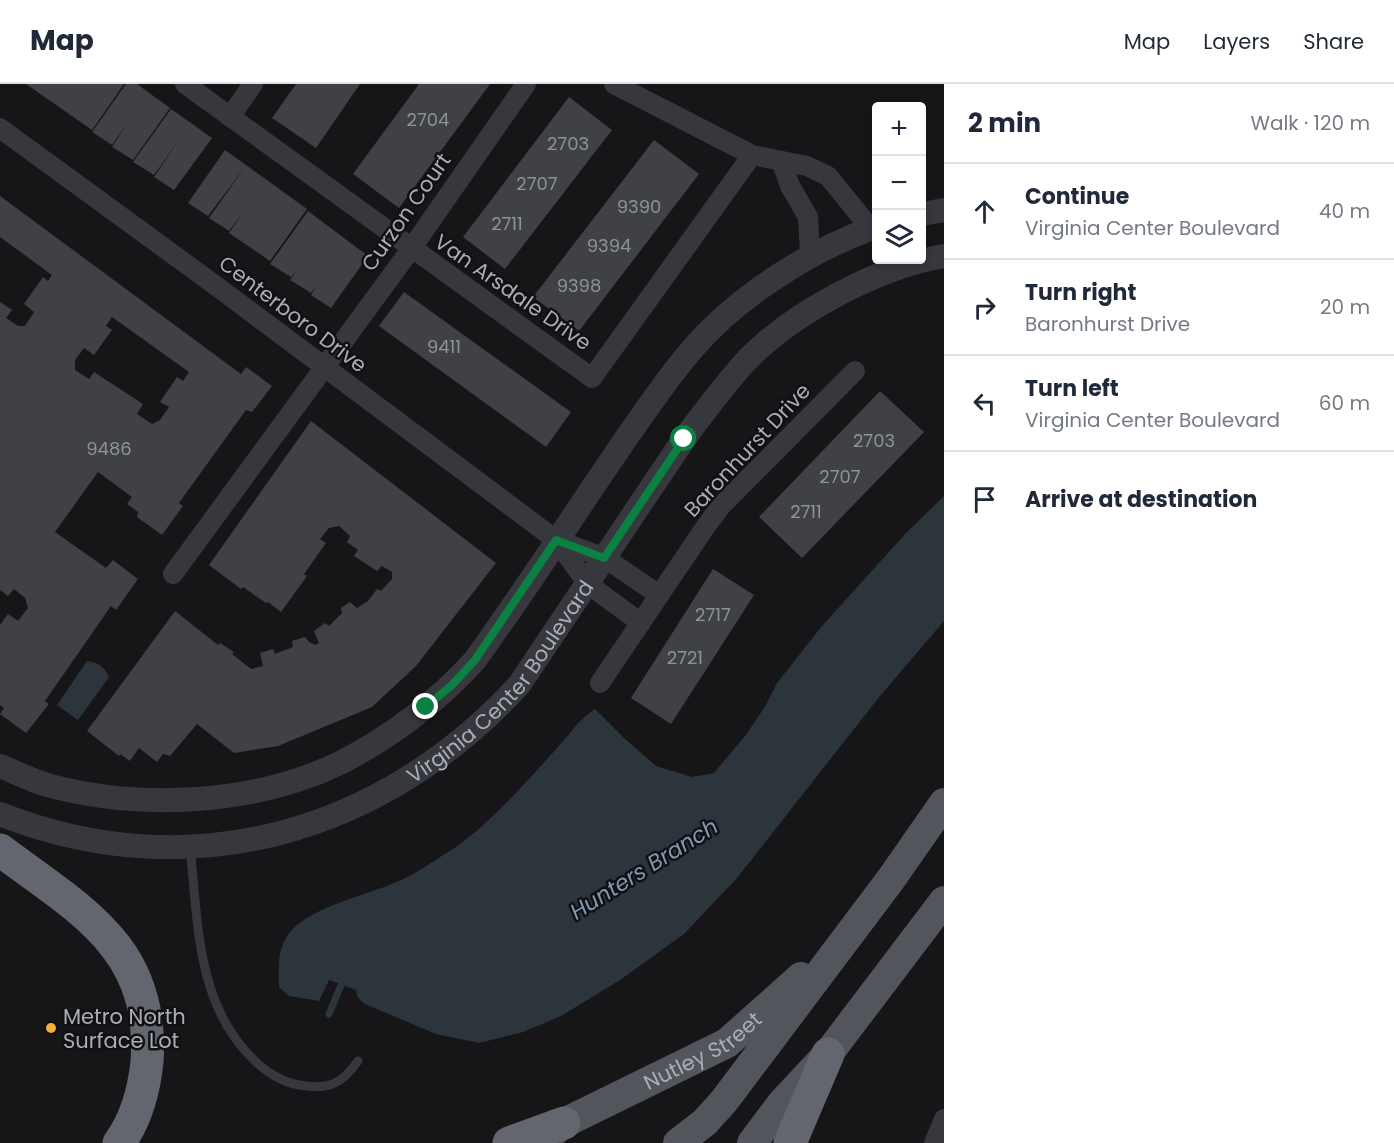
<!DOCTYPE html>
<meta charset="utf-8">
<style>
:root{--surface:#fff;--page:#f2f2f3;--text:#1f2937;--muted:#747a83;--line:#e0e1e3}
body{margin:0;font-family:Poppins,sans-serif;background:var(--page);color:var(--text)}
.controls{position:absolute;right:18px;top:18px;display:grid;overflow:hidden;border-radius:6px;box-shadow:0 3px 9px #0003}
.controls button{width:54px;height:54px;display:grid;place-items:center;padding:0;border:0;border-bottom:2px solid var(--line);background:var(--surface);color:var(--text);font:30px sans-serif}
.stop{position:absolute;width:18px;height:18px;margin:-14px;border:4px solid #0b8043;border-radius:50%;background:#fff}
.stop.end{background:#0b8043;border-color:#fff;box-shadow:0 2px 6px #0008}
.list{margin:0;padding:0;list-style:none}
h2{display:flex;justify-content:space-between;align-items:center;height:78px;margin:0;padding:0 24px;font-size:26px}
h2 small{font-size:20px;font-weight:400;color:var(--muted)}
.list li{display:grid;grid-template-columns:39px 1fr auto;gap:18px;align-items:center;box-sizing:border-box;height:96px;padding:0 24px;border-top:2px solid var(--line)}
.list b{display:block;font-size:22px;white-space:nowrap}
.list p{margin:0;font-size:20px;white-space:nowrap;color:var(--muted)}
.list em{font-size:20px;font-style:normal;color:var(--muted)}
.icon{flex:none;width:33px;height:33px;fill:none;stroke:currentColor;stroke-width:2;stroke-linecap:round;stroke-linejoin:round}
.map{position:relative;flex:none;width:944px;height:1059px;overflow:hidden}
header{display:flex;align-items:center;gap:36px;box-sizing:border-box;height:84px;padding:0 30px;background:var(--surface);border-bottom:2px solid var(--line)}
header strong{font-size:28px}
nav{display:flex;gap:33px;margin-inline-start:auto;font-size:21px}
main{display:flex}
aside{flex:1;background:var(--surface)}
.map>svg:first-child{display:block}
</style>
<header>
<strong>Map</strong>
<nav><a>Map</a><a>Layers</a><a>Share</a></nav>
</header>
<main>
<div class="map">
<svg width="944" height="1059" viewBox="0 0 944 1059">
<rect width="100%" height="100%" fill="#161618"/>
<g fill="#2c353c">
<path d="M 944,412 L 944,537 L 880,612 L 737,794 L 684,850 L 620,896 L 561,932 L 523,948 L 479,959 L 436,950 L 365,920 L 358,914 L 356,906 L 329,896 L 319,917 L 289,912 L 279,903 C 279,887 277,868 286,854 C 302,825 364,812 394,799 C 412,792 429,780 445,770 C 484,747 527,697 558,663 C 570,650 580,634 595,625 L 623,653 L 656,682 L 692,693 L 714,689 L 745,652 L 766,621 L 777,599 L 822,542 L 907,448 Z"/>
<path d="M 87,577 C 99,579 104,582 109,593 L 78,636 L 57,621 Z"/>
</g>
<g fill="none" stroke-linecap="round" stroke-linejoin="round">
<path stroke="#2c353c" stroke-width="7" d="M 329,930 L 344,894"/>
</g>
<g fill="#404145" fill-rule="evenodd">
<path d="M 26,0 L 124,0 L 92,46 Z"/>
<path d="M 126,0 L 137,0 L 170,24 L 133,76 L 112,63 L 128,38 L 112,61 L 92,48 Z"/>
<path d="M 296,0 L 360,0 L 316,64 L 272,34 Z"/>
<path d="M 419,0 L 490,0 L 399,124 L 353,90 Z"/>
<path d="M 569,13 L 612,46 L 505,185 L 463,153 Z"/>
<path d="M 171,25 L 212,54 L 174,106 L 154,93 L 179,56 L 154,91 L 133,78 Z"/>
<path d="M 654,56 L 699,90 L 579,247 L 533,213 Z"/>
<path d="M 225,66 L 307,125 L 270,177 L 229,149 L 243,128 L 229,147 L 209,134 L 245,83 L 208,132 L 188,119 Z"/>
<path d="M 0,112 L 241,290 L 246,283 L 272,302 L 252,328 L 246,326 L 179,419 L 183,422 L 162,451 L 137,433 L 138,428 L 127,420 L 132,413 L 98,388 L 55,448 L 106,484 L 113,476 L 138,495 L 116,526 L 111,522 L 45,617 L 49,620 L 26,649 L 0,630 L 4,624 L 0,621 L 0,541 L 8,530 L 18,537 L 28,524 L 25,514 L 14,505 L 8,512 L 0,506 L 0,218 L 12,226 L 6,234 L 18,242 L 25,242 L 34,228 L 24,220 L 43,193 L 48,197 L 52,191 L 0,153 ZM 112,233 L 189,288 L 183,297 L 177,293 L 160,318 L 169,323 L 160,336 L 152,340 L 137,330 L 143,320 L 94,288 L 89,295 L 75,286 L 75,276 L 84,264 L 94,271 L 112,246 L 106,242 Z"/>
<path d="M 308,127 L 368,172 L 331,224 L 311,211 L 317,201 L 311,209 L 290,196 L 297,186 L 291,193 L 270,180 Z"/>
<path d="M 404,208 L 571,328 L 546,363 L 379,242 Z"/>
<path d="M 880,307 L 924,348 L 802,474 L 759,433 Z"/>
<path d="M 311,337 L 496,479 L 416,582 L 372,623 L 278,662 L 234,669 L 197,640 L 170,672 L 163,670 L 157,678 L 139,664 L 130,677 L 120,670 L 119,672 L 87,647 L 175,527 L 218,561 L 220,559 L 234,568 L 232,570 L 251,585 L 263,582 L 260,569 L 273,565 L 275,570 L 293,563 L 292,557 L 305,553 L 309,558 L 315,561 L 319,559 L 314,547 L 325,539 L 329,542 L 342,529 L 341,524 L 350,518 L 357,524 L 368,517 L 377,505 L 381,507 L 392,495 L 392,488 L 382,482 L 377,487 L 354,472 L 358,466 L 347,458 L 350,452 L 339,442 L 329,444 L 320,455 L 326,459 L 304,490 L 307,492 L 281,528 L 268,518 L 266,519 L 243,503 L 241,505 L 209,481 Z"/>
<path d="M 713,485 L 754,511 L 671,640 L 631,614 Z"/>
</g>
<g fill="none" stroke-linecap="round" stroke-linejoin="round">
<path stroke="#37383d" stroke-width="9" d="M 190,763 C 198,836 196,919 252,974 C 264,987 282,998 299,1001 C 328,1006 341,1001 358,977"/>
<g stroke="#37383d" stroke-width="20">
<path d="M 185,0 L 592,294 L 752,71"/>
<path d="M 614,0 L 752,71 L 807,82 L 828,92 L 871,145"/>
<path d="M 230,33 L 253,0"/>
<path d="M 0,44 L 223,207 L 556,456 L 605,474 L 659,511"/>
<path d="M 782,79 L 790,102 L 808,133 L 810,171"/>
<path d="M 556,456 L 588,500 L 641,539"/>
<path d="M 173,490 L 411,165 L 526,0"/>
<path d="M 600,599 L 706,442 L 721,422 L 855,287"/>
<path d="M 934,1059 L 944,1035"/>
</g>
<g stroke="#37383d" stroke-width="24">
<path d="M 922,130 L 944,126"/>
<path d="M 0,682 C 15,688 31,696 47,701 C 139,726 255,721 342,678 C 392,652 437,618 475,576 C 528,503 576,427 627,353 C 649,322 670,290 695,262 C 740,211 812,165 876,143"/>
<path id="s1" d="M 0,730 C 190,805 383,749 519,601 L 684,355 C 704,328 724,301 747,276 C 794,228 878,183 944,172"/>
</g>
<g stroke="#53555c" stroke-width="30">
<path id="s2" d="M 544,1055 L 564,1039 L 727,959 L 801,893"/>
<path d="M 678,1059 L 705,1038 L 724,1017 L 891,795 L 944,719"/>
<path d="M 752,1059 L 782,1019 L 828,970 L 944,817"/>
</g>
<g stroke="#63666e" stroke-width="33">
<path d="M 0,766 C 80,826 155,863 147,978 C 144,1006 136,1036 119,1059"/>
<path d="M 509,1059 L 564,1039"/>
<path d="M 790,1059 L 828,970"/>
</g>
</g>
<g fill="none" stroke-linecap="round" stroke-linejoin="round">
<path stroke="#0b8043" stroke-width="8" d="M 426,623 L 453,600 L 475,576 L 556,456 L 604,474 L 684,355"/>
</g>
<circle fill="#f2b134" stroke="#111113" stroke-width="2" cx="51" cy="944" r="6"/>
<g text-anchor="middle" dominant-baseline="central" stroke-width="5" stroke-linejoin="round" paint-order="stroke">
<g font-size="18" fill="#8e929b">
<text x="428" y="35">2704</text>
<text x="568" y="59">2703</text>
<text x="537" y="99">2707</text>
<text x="639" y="122">9390</text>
<text x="507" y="139">2711</text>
<text x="609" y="161">9394</text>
<text x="579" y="201">9398</text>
<text x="444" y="262">9411</text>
<text x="874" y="356">2703</text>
<text x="109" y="364">9486</text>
<text x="840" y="392">2707</text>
<text x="806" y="427">2711</text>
<text x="713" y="530">2717</text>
<text x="685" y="573">2721</text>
</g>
<g font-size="21" fill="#a8adb8" stroke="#111113">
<text transform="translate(406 128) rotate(-55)">Curzon Court</text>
<text transform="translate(513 208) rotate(35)">Van Arsdale Drive</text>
<text transform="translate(293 230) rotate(37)">Centerboro Drive</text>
<text transform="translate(747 366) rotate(-47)">Baronhurst Drive</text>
<text stroke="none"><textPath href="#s1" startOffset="560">Virginia Center Boulevard</textPath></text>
<text stroke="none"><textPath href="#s2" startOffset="182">Nutley Street</textPath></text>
</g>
<g font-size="21" fill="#a8adb8" stroke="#111113" text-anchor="start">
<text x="63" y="932">Metro North<tspan x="63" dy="24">Surface Lot</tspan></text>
</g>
<g font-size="22" font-style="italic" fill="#7f9bb3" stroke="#111113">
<text transform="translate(644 785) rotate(-32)">Hunters Branch</text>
</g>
</g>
</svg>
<div class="controls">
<button>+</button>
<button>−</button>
<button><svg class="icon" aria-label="layers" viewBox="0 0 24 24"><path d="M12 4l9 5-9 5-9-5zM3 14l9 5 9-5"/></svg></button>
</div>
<div class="stop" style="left:684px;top:355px"></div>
<div class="stop end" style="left:426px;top:623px"></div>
</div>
<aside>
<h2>2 min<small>Walk · 120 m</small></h2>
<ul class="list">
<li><svg class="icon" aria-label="ahead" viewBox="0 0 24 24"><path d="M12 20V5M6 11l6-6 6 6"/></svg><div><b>Continue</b><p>Virginia Center Boulevard</p></div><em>40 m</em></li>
<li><svg class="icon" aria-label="right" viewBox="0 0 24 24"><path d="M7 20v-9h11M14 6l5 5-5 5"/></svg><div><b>Turn right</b><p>Baronhurst Drive</p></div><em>20 m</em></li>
<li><svg class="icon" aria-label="left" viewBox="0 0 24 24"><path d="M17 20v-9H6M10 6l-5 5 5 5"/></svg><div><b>Turn left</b><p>Virginia Center Boulevard</p></div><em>60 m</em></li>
<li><svg class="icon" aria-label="arrive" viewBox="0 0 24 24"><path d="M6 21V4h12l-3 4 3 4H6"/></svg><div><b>Arrive at destination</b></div></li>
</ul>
</aside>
</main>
